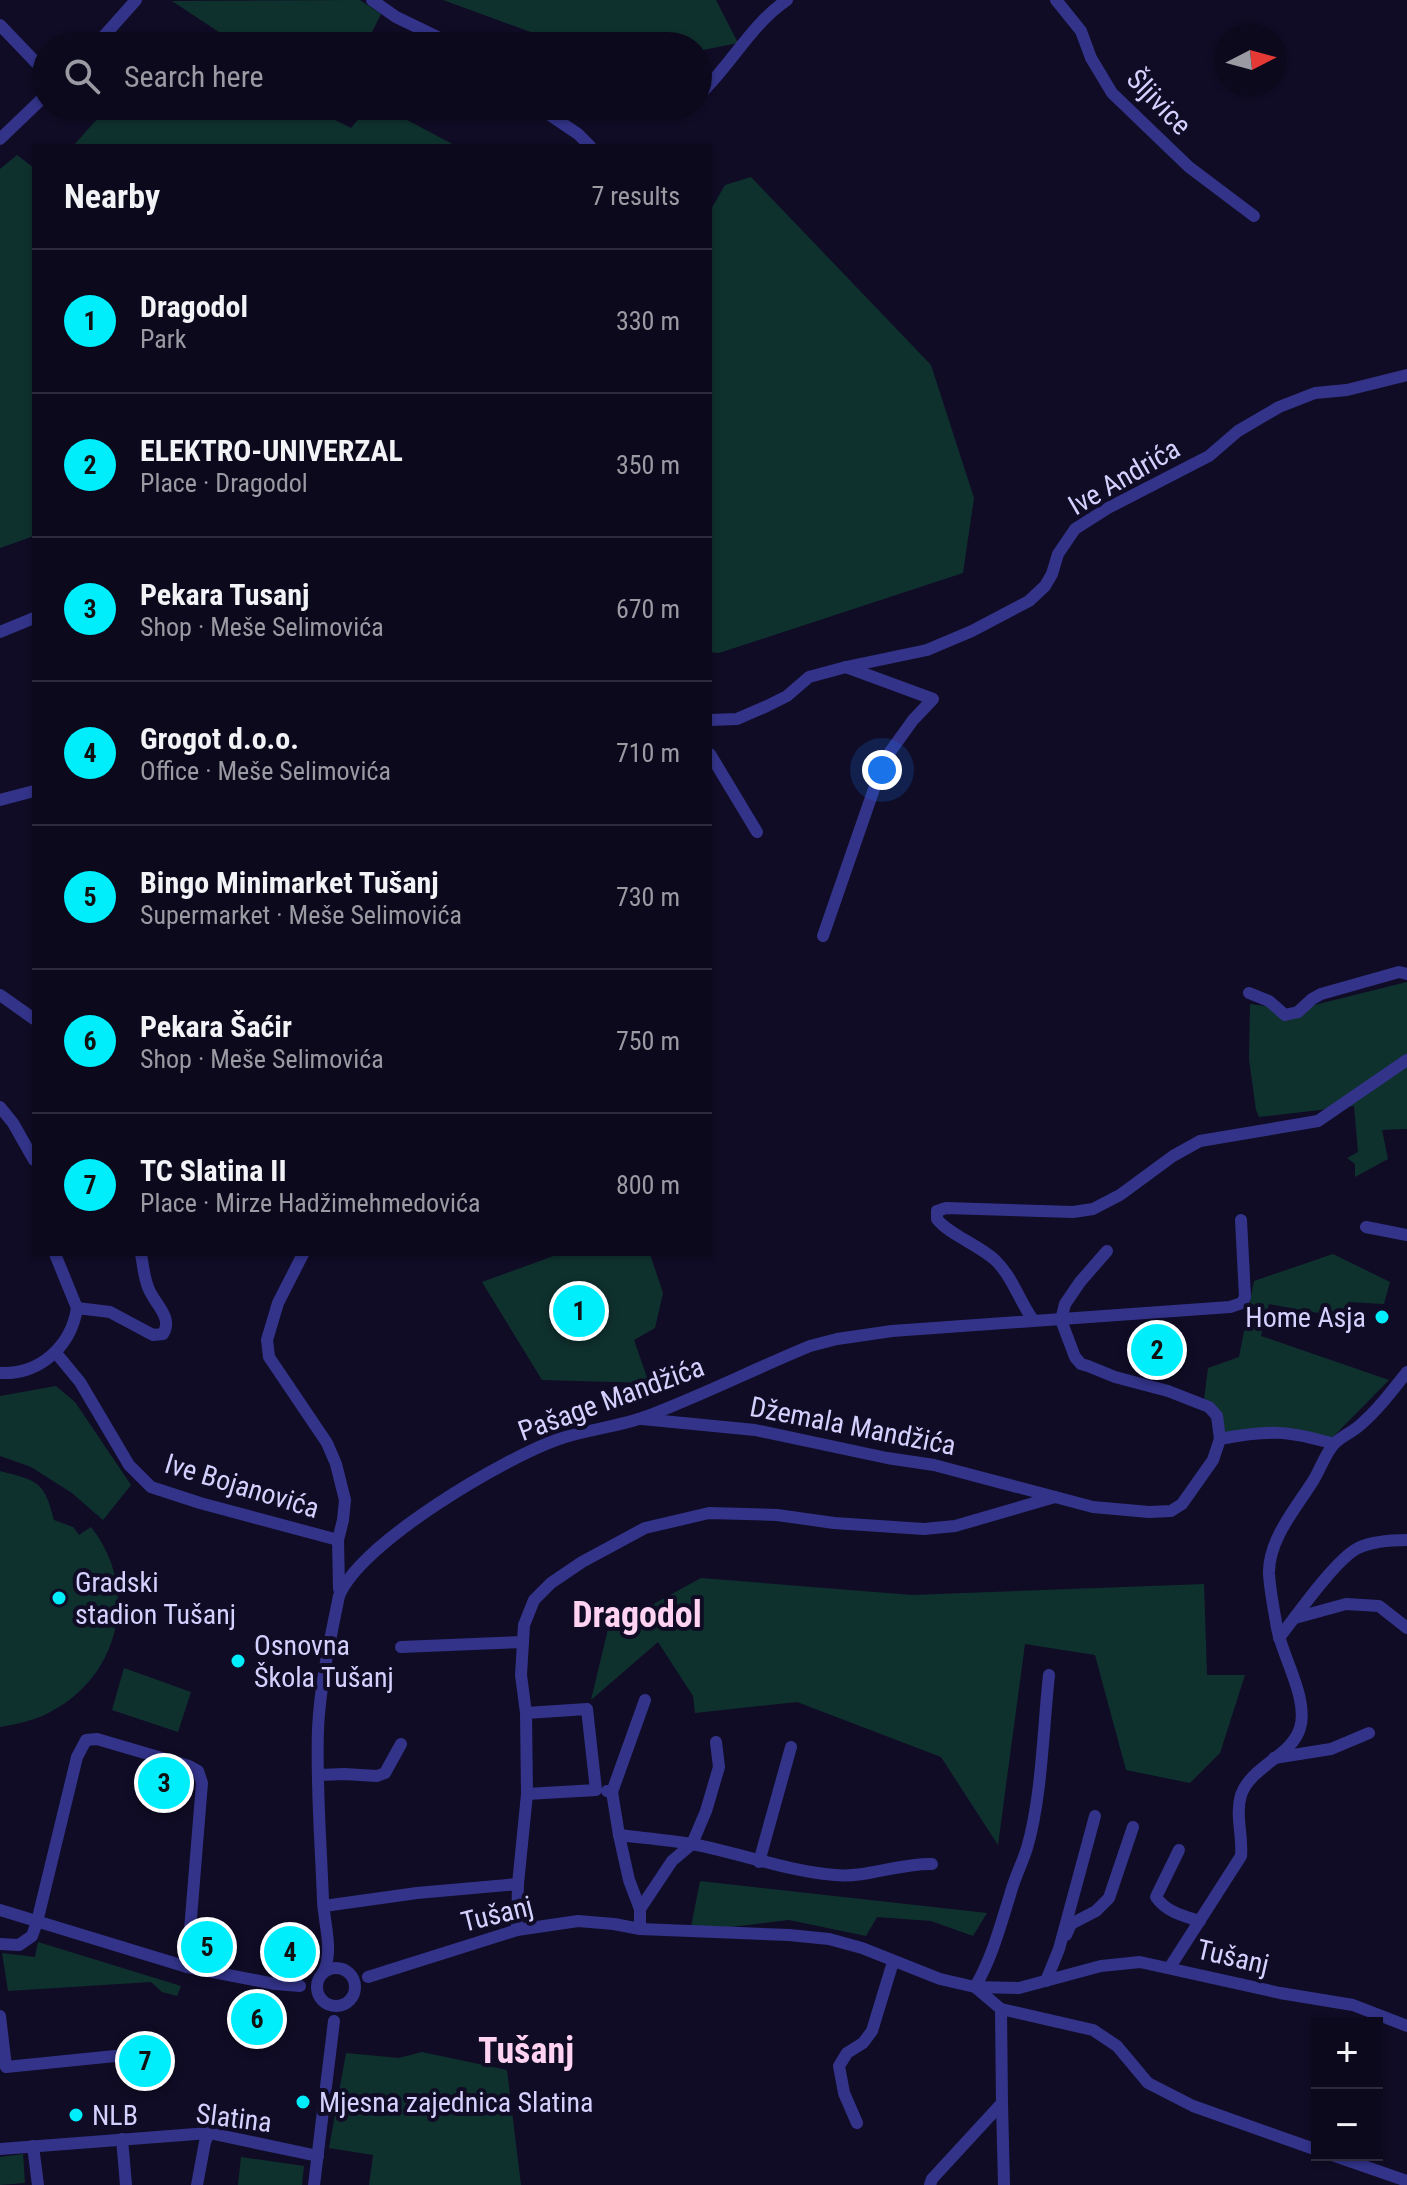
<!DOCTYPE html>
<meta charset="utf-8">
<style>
:root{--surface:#0c091c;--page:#1a1729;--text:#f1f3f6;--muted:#9a9aa3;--line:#2c2a3b;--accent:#00eefc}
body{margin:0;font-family:"Roboto Condensed",sans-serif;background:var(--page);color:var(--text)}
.controls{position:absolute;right:24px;bottom:24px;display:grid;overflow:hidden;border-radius:0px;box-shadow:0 2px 6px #0004}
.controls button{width:72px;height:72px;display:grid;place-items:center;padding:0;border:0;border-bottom:2px solid var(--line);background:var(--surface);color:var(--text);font:40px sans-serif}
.compass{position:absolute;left:1215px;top:24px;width:72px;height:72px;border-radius:50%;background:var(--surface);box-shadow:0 2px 6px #0004;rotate:84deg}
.you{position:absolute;left:882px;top:770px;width:28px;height:28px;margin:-20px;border:6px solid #fff;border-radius:50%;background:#1a73e8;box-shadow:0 0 0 12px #1a73e833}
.badge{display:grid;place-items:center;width:52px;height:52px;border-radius:50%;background:var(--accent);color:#111;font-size:26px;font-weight:700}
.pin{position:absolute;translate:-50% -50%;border:4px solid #fff;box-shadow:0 2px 8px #0006}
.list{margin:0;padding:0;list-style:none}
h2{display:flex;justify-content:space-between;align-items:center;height:104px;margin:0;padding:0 32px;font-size:34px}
h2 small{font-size:26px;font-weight:400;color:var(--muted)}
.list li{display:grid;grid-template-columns:52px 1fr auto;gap:24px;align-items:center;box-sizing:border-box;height:144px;padding:0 32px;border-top:2px solid var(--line)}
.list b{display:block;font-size:30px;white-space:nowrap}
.list p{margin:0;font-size:26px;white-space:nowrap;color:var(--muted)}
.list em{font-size:26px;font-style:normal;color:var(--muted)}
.icon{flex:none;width:44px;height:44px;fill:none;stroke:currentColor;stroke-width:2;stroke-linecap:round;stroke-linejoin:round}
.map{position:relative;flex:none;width:1407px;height:2185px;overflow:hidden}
.search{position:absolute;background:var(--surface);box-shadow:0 2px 6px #0004;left:32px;top:32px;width:680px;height:88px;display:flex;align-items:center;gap:20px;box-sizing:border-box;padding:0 28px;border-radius:44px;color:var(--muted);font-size:30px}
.panel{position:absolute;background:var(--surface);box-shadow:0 2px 6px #0004;left:32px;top:144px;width:680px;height:1112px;border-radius:0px}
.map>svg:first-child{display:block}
</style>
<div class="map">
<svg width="1407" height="2185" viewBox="0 0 1407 2185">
<rect width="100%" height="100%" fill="#100c26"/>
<g fill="#0f312e">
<path d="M 360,0 L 381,14 L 365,46 L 240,46 L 172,1 Z"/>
<path d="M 443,0 L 716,0 L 738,43 L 698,51 L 698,46 L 569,46 Z"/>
<path d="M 99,106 L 308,106 L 351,128 L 369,106 L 381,106 L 456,146 L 73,146 L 99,117 Z"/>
<path d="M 17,155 L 34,168 L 34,536 L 0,548 L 0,169 Z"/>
<path d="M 751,177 L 931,365 L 974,498 L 963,573 L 719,653 L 710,652 L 710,211 L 725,185 Z"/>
<path d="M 1407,982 L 1407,1129 L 1382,1130 L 1388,1159 L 1355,1177 L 1355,1164 L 1347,1158 L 1358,1152 L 1354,1106 L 1259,1117 L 1256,1110 L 1249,1059 L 1250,1004 L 1294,1010 Z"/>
<path d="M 559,1254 L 650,1254 L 663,1293 L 655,1328 L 634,1340 L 649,1383 L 542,1380 L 482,1282 Z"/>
<path d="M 1333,1254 L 1390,1282 L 1384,1304 L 1348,1302 L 1346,1318 L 1269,1304 L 1261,1336 L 1389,1380 L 1328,1442 L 1278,1431 L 1230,1441 L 1204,1400 L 1208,1368 L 1239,1357 L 1254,1281 Z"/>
<path d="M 56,1386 L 75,1402 L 131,1485 L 103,1520 L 72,1493 L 31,1467 L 0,1456 L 0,1396 Z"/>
<path d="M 0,1471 C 37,1481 44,1480 54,1520 L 73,1527 L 79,1535 L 91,1527 C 139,1587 121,1674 52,1711 C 36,1720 18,1724 0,1727 Z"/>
<path d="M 701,1578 L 912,1595 L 1204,1584 L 1207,1675 L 1245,1675 L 1220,1753 L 1190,1783 L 1126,1770 L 1095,1655 L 1025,1644 L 998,1845 L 941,1757 L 797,1702 L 695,1713 L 693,1696 L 658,1642 L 591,1700 L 608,1629 Z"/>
<path d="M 124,1668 L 191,1692 L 178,1732 L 112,1710 Z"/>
<path d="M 700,1881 L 987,1913 L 973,1936 L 931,1921 L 877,1917 L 866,1936 L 789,1920 L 690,1932 Z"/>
<path d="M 38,1942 L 181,1986 L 177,1996 L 162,1992 L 151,1982 L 8,1991 L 2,1953 L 35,1957 Z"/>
<path d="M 422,2052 L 507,2070 L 521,2185 L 369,2185 L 373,2155 L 329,2148 L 346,2053 L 399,2058 Z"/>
<path d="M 23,2154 L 25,2183 L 0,2185 L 0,2157 Z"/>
<path d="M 241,2157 L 304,2166 L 302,2185 L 238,2185 Z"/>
</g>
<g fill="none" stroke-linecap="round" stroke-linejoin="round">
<g stroke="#33338a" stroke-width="12">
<path d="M 372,0 L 396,17 L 456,46"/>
<path d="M 1056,0 L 1081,31 L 1091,58 L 1112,93 L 1189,167 L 1254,216"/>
<path d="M 0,25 L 46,73"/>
<path d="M 95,46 L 136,0"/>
<path d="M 698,96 C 730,67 750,25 787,0"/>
<path d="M 540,106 L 544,111 L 578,134 L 590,146"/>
<path d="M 649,106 L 668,108 L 677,106"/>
<path d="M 0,139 L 46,95"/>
<path d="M 0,632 L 34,618"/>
<path d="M 710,720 L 737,719 L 767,706 L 787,696 L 809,677 L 846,667 L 927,650 L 972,631 L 1029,601 L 1045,586 L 1052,574 L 1058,554 L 1075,529 L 1108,508 L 1209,456 L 1238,431 L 1279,407 L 1315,393 L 1347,390 L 1407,375"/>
<path d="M 710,754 L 757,832"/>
<path d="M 0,800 L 34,791"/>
<path d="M 823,936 L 875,786 L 890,752 L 913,720 L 933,699 L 846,667"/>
<path d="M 1249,993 L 1269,1001 L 1285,1015 L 1298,1012 L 1312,999 L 1321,994 L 1399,972 L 1407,974"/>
<path d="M 0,995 L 34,1019"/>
<path d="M 0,1107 L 13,1123 L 34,1160"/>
<path d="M 1366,1227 L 1407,1235"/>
<path d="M 1107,1251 L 1080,1282 L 1065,1304 L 1061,1320 L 1075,1357 L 1081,1364 L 1088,1366 L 1115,1377 L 1168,1391 L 1209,1407 L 1217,1416 L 1220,1439"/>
<path d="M 55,1254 L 77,1308"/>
<path d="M 303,1254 L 278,1303 L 267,1340 L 269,1357 L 327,1443 L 336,1464 L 345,1500 L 343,1520 L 338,1540 L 339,1589"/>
<path d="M 1033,1320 C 1019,1300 1012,1276 995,1260 C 979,1245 948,1234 937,1219 L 937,1211 L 946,1208 L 1073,1212 L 1093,1209 L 1120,1195 L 1173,1156 L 1200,1141 L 1318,1121 L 1407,1060"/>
<path d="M 56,1353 L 80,1382 L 129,1465 L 151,1487 L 200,1503 L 338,1540"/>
<path d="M 0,1373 C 39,1375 71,1347 77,1308 L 110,1312 L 153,1335 L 163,1334 C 174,1317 153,1303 148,1287 C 144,1277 143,1265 141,1254"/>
<path d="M 642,1419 L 755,1430 L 887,1458 L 934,1465 L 1093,1507 L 1149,1512 L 1171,1511 L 1182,1504 L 1213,1460 L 1220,1439 C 1268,1430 1287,1430 1334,1444"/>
<path d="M 1295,1618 L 1346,1604 L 1379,1606 L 1407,1628"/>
<path d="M 1279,1638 C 1296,1616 1336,1559 1358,1548 C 1373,1541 1390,1540 1407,1540"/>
<path d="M 401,1647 L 523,1642"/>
<path d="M 526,1713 L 587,1709 L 596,1790 L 527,1794"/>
<path d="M 1274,1758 L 1331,1749 L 1369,1733"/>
<path d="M 318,1775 L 344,1774 L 377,1776 L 385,1773 L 401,1744"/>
<path d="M 607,1791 L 612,1792 L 619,1835"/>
<path d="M 612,1792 L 645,1700"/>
<path d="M 1179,1850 L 1156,1897 C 1166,1912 1184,1916 1200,1921"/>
<path d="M 759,1862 L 791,1747"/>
<path d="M 324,1906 L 417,1893 L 518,1884"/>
<path d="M 640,1909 L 672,1861 L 692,1844 L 706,1811 L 719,1767 L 716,1742"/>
<path d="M 0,1910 L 187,1967 L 275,1984 L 300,1986"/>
<path d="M 640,1929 L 640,1909 L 629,1880 L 619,1835 C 643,1838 668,1840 692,1844 C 740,1853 786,1871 835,1875 C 868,1878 899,1863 932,1864"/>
<path d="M 517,1930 L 518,1884 L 527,1794 L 526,1713 L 521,1675 L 524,1625 L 534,1600 L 551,1583 L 582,1562 L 645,1528 L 709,1513 L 777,1515 L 834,1523 L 924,1529 L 955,1526 L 1055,1497"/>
<path d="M 1066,1935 L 1071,1924 L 1096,1911 L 1109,1898 L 1133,1827"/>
<path d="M 0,1944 L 19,1945 L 32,1936 L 37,1922 L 77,1757 L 86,1740 L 97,1739 L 189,1766 L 198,1771 L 202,1783 L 187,1967"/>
<path d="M 1170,1967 L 1241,1856 C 1243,1836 1235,1815 1241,1795 C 1251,1766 1292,1756 1300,1728 C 1309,1699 1282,1656 1277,1628 C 1274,1610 1270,1591 1269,1574 C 1268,1540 1296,1508 1313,1481 C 1320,1470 1325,1454 1334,1444 C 1340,1437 1351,1433 1359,1426 C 1377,1411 1392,1391 1407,1372"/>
<circle cx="336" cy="1987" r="19"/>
<path d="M 323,1973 C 334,1952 324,1923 323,1901 C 321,1844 316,1786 318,1729 C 320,1685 330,1640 339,1596 C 360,1543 504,1458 559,1439 C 586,1430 615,1427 642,1418 C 699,1397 754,1369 810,1346 L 837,1339 L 892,1331 L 1230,1307 L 1242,1303 L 1245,1297 L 1241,1220"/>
<path d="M 368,1977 L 517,1930 L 578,1921 L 614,1924 L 640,1929 L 789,1935 L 829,1939 L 862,1948 L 940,1979 L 975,1987 L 1019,1988 L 1101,1966 L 1140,1962 L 1280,1993 L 1353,2005 L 1407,2026"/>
<path d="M 1046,1981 L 1059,1949 L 1095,1816"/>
<path d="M 1001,2009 L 1093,2030 L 1117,2046 L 1148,2083 L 1193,2106 L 1317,2150"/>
<path d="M 0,2016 L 6,2067 L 145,2053"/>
<path d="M 1002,2103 L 1004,2185"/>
<path d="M 857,2123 L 844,2093 L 839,2066 L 847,2053 L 863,2043 L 872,2031 L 893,1962"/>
<path d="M 122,2139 L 126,2185"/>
<path d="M 33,2146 L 38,2185"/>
<path d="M 0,2149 L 209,2133 L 318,2156"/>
<path d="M 1332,2155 L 1407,2181"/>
<path d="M 197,2185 L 205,2142 L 209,2133"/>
<path d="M 314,2185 L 334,2021"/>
<path d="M 930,2185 L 932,2179 L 1002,2103 L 1001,2009 L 975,1987 C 992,1958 1000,1927 1010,1895 C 1014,1879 1022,1864 1027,1848 C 1042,1797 1043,1729 1049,1675"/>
</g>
</g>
<g fill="#00eefc" stroke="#100c26" stroke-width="3">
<circle cx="1382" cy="1317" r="8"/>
<circle cx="59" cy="1598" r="8"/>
<circle cx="238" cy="1661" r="8"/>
<circle cx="303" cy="2102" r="8"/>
<circle cx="76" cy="2115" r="8"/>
</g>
<g text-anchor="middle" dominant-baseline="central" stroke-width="8" stroke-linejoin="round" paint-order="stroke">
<g font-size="28" fill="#d5d1ff" stroke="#100c26">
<text transform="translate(1159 102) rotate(46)">Šljivice</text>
<text transform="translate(1124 477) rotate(-30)">Ive Andrića</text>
<text transform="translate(611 1399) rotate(-20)">Pašage Mandžića</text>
<text transform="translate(853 1426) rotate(11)">Džemala Mandžića</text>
<text transform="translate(242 1486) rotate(17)">Ive Bojanovića</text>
<text transform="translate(497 1914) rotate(-14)">Tušanj</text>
<text transform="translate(1233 1957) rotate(13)">Tušanj</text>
<text transform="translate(234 2118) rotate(7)">Slatina</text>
</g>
<g font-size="28" fill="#d5d1ff" stroke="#100c26" text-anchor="start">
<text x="1366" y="1317" text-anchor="end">Home Asja</text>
<text x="75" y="1582">Gradski<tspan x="75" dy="32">stadion Tušanj</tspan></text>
<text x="254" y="1645">Osnovna<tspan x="254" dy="32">Škola Tušanj</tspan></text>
<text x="319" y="2102">Mjesna zajednica Slatina</text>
<text x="92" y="2115">NLB</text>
</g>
<g font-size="36" font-weight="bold" fill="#ffd3f1" stroke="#100c26">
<text x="637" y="1615">Dragodol</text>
<text x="526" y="2051">Tušanj</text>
</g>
</g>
</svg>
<div class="controls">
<button>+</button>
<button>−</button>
</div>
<svg class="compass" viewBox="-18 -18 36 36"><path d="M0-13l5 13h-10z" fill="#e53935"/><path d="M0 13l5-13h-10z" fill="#9a9aa3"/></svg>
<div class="you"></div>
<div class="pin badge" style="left:579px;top:1311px">1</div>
<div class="pin badge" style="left:1157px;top:1350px">2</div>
<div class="pin badge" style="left:164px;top:1783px">3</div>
<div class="pin badge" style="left:290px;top:1952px">4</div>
<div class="pin badge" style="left:207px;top:1947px">5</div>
<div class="pin badge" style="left:257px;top:2019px">6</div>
<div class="pin badge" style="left:145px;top:2061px">7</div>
<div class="search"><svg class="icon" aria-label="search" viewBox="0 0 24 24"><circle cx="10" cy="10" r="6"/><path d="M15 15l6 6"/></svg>Search here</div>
<section class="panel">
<h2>Nearby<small>7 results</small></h2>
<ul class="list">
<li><span class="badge">1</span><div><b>Dragodol</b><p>Park</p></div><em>330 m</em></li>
<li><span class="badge">2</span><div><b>ELEKTRO-UNIVERZAL</b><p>Place · Dragodol</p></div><em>350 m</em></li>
<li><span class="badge">3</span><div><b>Pekara Tusanj</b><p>Shop · Meše Selimovića</p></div><em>670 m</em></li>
<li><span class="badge">4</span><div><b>Grogot d.o.o.</b><p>Office · Meše Selimovića</p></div><em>710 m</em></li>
<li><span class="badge">5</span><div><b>Bingo Minimarket Tušanj</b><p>Supermarket · Meše Selimovića</p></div><em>730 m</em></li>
<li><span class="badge">6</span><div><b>Pekara Šaćir</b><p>Shop · Meše Selimovića</p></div><em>750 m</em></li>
<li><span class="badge">7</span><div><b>TC Slatina II</b><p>Place · Mirze Hadžimehmedovića</p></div><em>800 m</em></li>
</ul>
</section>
</div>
